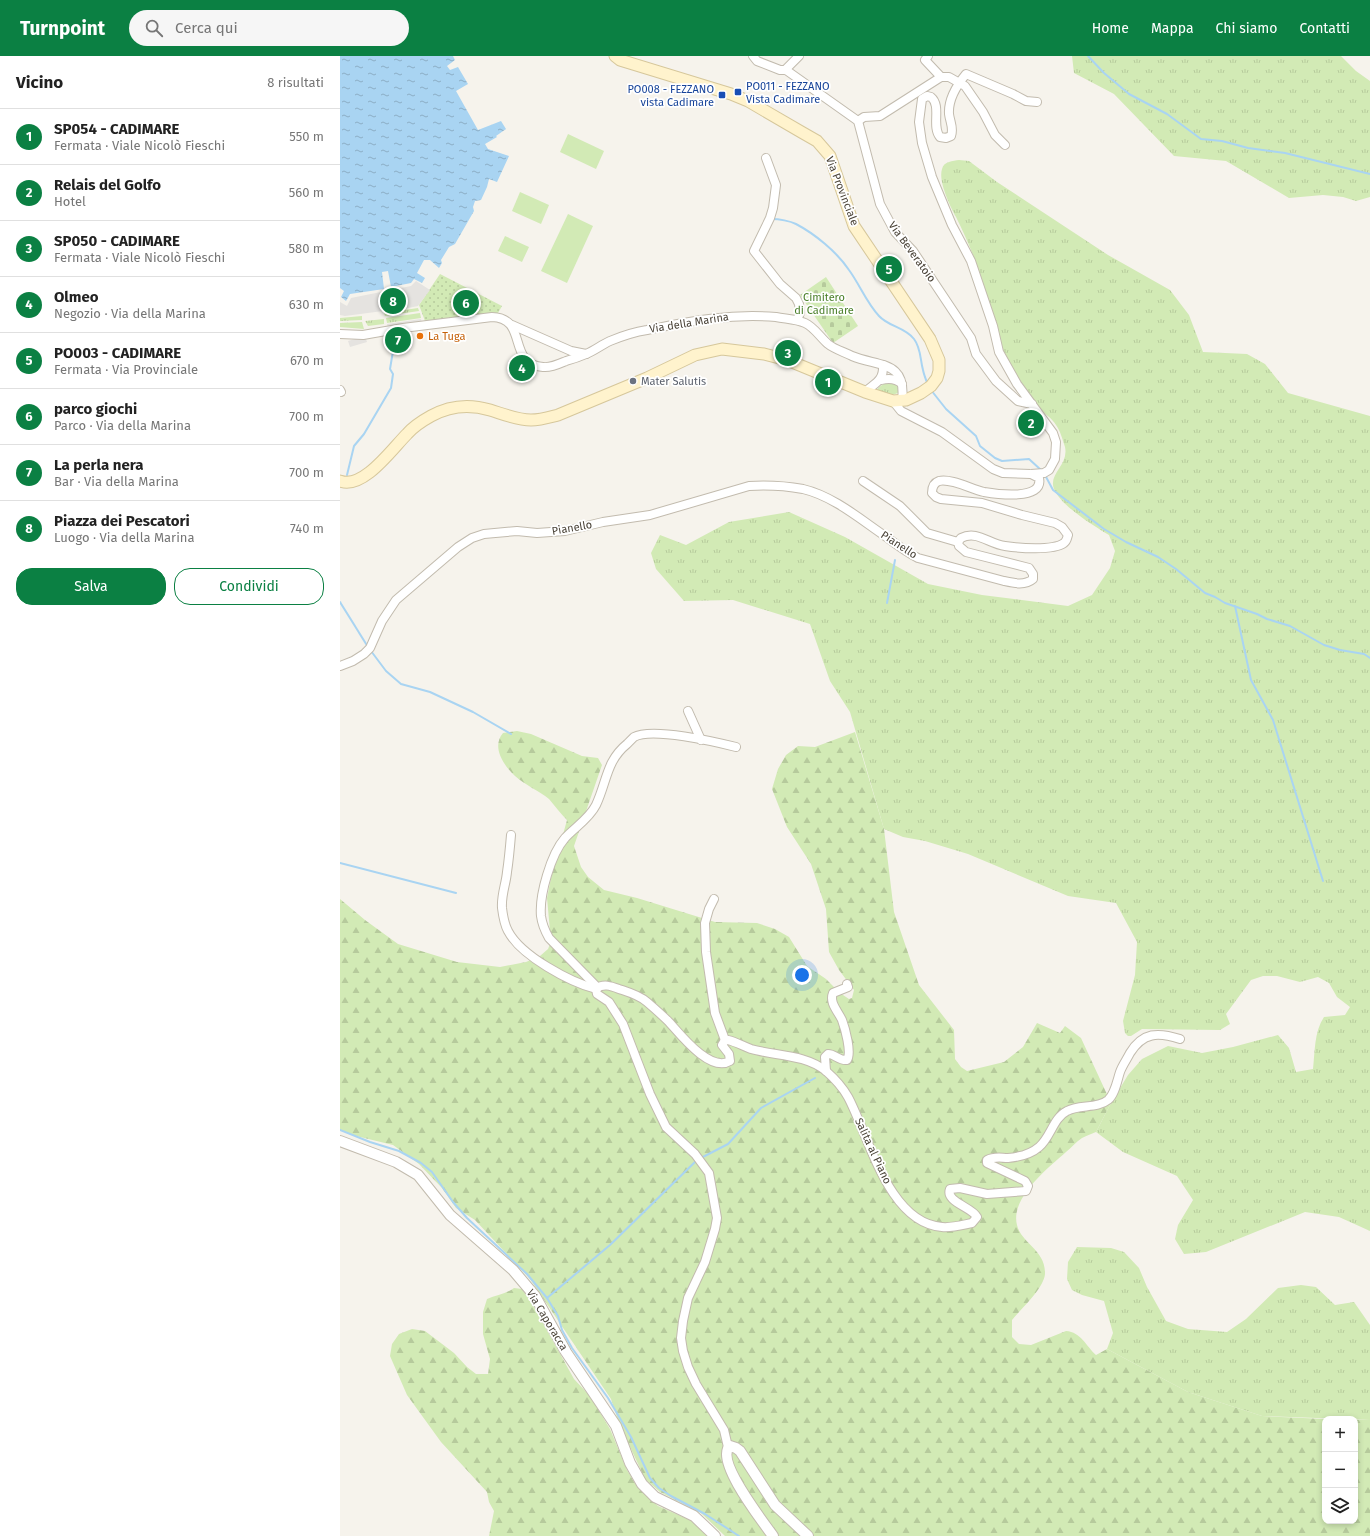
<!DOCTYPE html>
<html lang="it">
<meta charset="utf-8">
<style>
:root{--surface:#fff;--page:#f6f6f6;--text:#222;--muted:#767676;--line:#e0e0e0;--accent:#0b8043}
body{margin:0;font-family:"Fira Sans",sans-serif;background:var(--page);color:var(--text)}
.controls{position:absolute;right:12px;bottom:12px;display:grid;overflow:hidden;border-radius:8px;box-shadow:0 2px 6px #0003}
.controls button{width:36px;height:36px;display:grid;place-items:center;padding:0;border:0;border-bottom:1px solid var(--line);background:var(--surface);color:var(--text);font:20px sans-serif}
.you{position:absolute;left:462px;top:919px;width:14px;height:14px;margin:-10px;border:3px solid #fff;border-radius:50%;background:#1a73e8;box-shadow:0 0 0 6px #1a73e833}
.badge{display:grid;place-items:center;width:26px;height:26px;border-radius:50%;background:var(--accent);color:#fff;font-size:13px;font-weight:700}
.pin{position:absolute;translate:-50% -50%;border:2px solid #fff;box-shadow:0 1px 4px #0006}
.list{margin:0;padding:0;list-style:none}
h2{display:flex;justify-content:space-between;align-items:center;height:52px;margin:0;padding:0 16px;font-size:17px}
h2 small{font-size:13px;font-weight:400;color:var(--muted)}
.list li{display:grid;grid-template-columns:26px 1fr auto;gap:12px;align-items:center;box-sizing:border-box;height:56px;padding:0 16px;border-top:1px solid var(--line)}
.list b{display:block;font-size:15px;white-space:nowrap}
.list p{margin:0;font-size:13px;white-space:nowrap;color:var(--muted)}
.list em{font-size:13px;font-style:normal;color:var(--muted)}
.actions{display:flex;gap:8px;padding:12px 16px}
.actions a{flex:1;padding:9px 0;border:1px solid var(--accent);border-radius:16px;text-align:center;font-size:14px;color:var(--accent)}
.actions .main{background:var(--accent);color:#fff}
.icon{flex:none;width:22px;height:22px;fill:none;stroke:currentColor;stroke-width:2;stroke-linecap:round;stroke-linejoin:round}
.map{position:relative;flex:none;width:1030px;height:1480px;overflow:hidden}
header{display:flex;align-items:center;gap:24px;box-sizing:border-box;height:56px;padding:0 20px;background:var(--accent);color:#fff}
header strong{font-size:19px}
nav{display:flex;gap:22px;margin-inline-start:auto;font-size:14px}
.search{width:280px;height:36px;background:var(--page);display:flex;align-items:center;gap:10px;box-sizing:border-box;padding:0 14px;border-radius:22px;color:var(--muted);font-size:15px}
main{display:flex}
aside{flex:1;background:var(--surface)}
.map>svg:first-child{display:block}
</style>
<header>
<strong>Turnpoint</strong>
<div class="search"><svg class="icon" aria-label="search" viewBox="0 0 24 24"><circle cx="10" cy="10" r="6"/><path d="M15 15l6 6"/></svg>Cerca qui</div>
<nav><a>Home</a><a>Mappa</a><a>Chi siamo</a><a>Contatti</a></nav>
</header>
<main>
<aside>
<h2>Vicino<small>8 risultati</small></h2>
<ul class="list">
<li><span class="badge">1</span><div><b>SP054 - CADIMARE</b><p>Fermata · Viale Nicolò Fieschi</p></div><em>550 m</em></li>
<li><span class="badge">2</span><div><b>Relais del Golfo</b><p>Hotel</p></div><em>560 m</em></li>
<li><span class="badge">3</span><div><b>SP050 - CADIMARE</b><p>Fermata · Viale Nicolò Fieschi</p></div><em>580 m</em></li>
<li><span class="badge">4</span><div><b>Olmeo</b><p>Negozio · Via della Marina</p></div><em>630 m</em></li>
<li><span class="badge">5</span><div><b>PO003 - CADIMARE</b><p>Fermata · Via Provinciale</p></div><em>670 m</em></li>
<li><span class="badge">6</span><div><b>parco giochi</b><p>Parco · Via della Marina</p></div><em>700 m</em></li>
<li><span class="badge">7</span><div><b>La perla nera</b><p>Bar · Via della Marina</p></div><em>700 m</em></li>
<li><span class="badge">8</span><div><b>Piazza dei Pescatori</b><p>Luogo · Via della Marina</p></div><em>740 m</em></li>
</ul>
<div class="actions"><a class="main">Salva</a><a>Condividi</a></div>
</aside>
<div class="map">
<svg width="1030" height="1480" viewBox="0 0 1030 1480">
<defs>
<pattern id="grass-tufts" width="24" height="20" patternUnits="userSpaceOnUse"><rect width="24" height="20" fill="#d2eab5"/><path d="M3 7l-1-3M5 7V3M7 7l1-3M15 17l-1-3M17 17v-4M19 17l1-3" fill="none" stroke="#b6ca9c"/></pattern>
<pattern id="forest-firs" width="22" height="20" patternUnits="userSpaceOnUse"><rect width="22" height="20" fill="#d2eab5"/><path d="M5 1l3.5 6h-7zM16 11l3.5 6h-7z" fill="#b6ca9c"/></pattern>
<pattern id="cemetery-stones" width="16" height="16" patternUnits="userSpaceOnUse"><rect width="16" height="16" fill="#d2eab5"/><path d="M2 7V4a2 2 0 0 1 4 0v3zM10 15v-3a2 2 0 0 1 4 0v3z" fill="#b6ca9c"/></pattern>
<pattern id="park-dots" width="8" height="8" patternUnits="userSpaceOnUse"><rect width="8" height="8" fill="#d2eab5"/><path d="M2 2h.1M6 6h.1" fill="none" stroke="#b6ca9c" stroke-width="1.8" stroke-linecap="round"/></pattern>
<pattern id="water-ripples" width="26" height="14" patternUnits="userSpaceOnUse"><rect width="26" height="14" fill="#a9d4f2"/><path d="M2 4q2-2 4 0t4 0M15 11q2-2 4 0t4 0" fill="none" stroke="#8caec5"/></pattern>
</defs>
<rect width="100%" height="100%" fill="#f6f3ec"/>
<g fill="url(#grass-tufts)">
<path d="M 732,0 L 1001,0 L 1016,15 L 1030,25 L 1030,141 L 1016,145 L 1003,141 L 983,139 L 949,142 L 886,105 L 834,100 L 774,38 L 734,17 Z"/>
<path d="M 619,104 L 629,105 L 657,126 L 768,199 L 830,234 L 849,259 L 863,296 L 907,298 L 925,308 L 948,337 L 1030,360 L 1030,1175 L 999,1161 L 965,1156 L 866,1196 L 844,1198 L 835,1183 L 838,1169 L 853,1144 L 837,1120 L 783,1096 L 756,1076 L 771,1047 L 788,1019 L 802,1003 L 828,990 L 862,997 L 893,991 L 938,979 L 949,992 L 956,1016 L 973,1013 C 975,996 974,976 984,961 L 1005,959 L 1010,951 L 997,941 L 989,927 L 978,921 L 960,926 L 937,920 L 923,920 L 911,924 L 886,958 L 890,968 L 880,974 L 802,973 L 791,980 L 788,980 L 785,977 L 783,965 L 795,919 L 797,886 L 776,847 L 728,840 L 628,798 L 585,785 L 563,781 L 544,773 L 510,656 L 490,625 L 470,568 L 393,544 L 344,545 L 316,513 L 311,497 L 320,479 L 346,489 L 389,466 L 449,456 L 505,481 L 588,528 L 642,539 L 728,550 L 752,539 L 770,512 L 775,495 L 769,479 C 754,470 721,450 714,433 C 708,418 729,409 725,391 C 723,385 720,374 716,369 C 712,362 704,358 699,351 C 687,335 674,317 665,298 C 657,281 654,261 648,243 C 640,215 629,187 616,161 C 610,150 598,125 602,113 C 604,105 613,105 619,104 Z"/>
<path d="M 78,252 L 79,255 L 45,260 L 44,257 Z"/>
<path d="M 80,257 L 81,262 L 47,267 L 46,262 Z"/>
<path d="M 22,260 L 22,264 L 0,265 L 0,262 Z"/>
<path d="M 44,263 L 44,268 L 28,270 L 25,265 Z"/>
<path d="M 22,266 L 24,273 L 0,271 L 0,267 Z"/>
<path d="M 550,325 C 556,328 558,329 559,336 C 553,341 543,338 537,335 L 538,332 L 546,326 Z"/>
<path d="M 737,1191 L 771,1192 L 784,1196 L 799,1212 L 807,1231 L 826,1265 L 848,1273 L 887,1276 L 906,1263 L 938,1232 L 961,1229 L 976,1231 L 995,1249 L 1014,1246 L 1030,1269 L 1030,1364 L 922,1360 L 848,1336 L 767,1293 L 773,1277 L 764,1245 L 742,1239 L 732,1234 L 727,1223 L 728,1206 Z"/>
</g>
<g fill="url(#forest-firs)">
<path d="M 177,675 L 191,678 L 242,700 L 258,702 L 262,709 L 234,790 L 241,811 L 248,821 L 264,834 L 297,842 L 375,866 L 417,867 L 435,873 L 449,881 L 467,910 L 486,923 L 500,937 L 509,943 L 512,942 L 514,934 L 499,914 L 489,896 L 486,853 L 471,808 L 447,771 L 432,733 L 438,713 L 446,699 L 458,690 L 475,691 L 515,676 L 544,773 L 554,856 L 579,929 L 614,974 L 615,1003 L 621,1011 L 627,1015 L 664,1006 L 683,991 L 697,967 L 720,977 L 725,970 L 741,982 L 771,1047 L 756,1076 C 751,1078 746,1080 742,1082 C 736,1086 731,1092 726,1096 C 708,1112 670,1142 677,1169 C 681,1187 706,1194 705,1218 C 704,1232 681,1253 672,1264 L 672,1281 L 679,1288 L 691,1289 L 726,1275 C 741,1276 746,1290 756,1299 L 767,1293 L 848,1336 L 922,1360 L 985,1363 L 985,1465 L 1015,1465 L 1015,1364 L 1030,1364 L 1030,1480 L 385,1480 L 361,1457 L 320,1436 L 305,1423 L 279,1367 L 271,1343 L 190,1223 L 135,1164 L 116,1152 L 102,1132 L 79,1108 L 53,1089 L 12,1079 L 0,1074 L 0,843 L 25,864 L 58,888 L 117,906 L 160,911 L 186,906 L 200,900 L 208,893 L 211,886 L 207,842 L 211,822 L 227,764 C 221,758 215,750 209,743 C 199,735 185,729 175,720 C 164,710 151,691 163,677 Z"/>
<path d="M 174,1232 L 182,1233 L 193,1249 L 234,1323 L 250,1340 L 270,1373 L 287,1414 L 298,1432 L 318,1450 L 352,1465 L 367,1480 L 149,1480 L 154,1455 L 149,1446 L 147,1436 L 101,1386 L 67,1339 L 50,1300 L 52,1288 L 59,1278 L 72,1273 L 85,1275 L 114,1297 L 127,1311 L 136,1318 L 148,1318 L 150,1303 L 143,1278 L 143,1256 L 147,1243 C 156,1239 166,1238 174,1232 Z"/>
</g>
<path fill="url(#cemetery-stones)" d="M 486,221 L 518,270 L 493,287 L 460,239 Z"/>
<path fill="url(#park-dots)" d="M 100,218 L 162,250 L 158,257 L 85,265 L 79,249 Z"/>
<g fill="#d2eab5">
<path d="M 228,78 L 264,95 L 256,113 L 220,96 Z"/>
<path d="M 180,136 L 209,149 L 201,168 L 172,155 Z"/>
<path d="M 228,158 L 253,170 L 227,227 L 201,215 Z"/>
<path d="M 165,180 L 189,191 L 182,206 L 158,195 Z"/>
</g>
<g fill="#e5e3e0">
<path d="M 76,225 L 90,234 L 78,250 L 48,256 L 43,255 L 5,260 L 0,259 L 0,246 L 7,250 L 11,242 L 71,230 Z"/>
<path d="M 81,263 L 82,267 L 48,273 L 47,268 Z"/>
<path d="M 25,280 L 27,286 L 10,291 L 8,285 Z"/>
</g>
<path fill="url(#water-ripples)" d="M 0,0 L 113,0 L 115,4 L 107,10 L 110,14 L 118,11 L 128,28 L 116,35 L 138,74 L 161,65 L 166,73 L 156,80 L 157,81 L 145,88 L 148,93 L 169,100 L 157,126 L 149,123 L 147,131 L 141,144 L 135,145 L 133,151 L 134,155 L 115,188 L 109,191 L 101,204 L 102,207 L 99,212 L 90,204 L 84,204 L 77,217 L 85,222 L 82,227 L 74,223 L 71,227 L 51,231 L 48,215 L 42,216 L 44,233 L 10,238 L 6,245 L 1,241 L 4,235 L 0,232 Z"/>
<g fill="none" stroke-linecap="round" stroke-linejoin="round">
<g stroke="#a9d4f2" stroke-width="2">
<path d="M 748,0 L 764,17 L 789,38 L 827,58 L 861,83 L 882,85 L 908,92 L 945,97 L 1030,118"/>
<path d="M 432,163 C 439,163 450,165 456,168 C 475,178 497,196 509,214 C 520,229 526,246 539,260 C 549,271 565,271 574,283 C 581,292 580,303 583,314 C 584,319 586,324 588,329"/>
<path d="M 591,334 L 606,353 L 636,380 L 640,390 L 655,402 L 662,405 L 689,403 L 701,414"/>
<path d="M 7,419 L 14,390 L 24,378 L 51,332 L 53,318 L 50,313 L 55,283"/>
<path d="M 705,419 L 713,434 L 764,473 L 786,486 L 818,501 L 836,513 L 865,537 L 875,541 L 885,547 L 917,558 L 927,563 L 950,570 L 984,589 L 1000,594 L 1024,598 L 1030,602"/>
<path d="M 0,546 L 28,591"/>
<path d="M 547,547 L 555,504"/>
<path d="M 895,550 L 911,624 L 933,664 L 983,825"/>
<path d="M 31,595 L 46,615 L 61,628 L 90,636 L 133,656 L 171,678"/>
<path d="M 0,807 L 116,837"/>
<path d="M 0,1074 L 30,1086 L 59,1095 L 81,1107 L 92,1116 L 113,1146 L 127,1162 L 187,1218 L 207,1242 L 218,1260 L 222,1274 L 232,1292 L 268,1342 L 291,1381 L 310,1422 L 319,1432 L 331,1440 L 365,1458 L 399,1480"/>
<path d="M 361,1102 L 388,1088 L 421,1052 L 475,1022"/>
<path d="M 207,1242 L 270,1189 L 357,1104"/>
</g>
<g stroke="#c2bbae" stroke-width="10">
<g id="minor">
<path d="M 413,0 L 417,5 L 440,14 L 446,14 L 518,65 L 540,148 L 555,176 L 573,195 L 631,282 L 636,298 L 656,325 L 678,345 L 692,348"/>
<path d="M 588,0 L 585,4 L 601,21"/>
<path d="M 445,14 L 459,0"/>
<path d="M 601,21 L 609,21 L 625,30 L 643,56 L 655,79 L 665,89"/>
<path d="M 518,65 L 524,61 L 540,60 L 601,21"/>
<path d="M 426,102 L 436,129 L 433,152 L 430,162 L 414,195 L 440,228 L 456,242 L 459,248 L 460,257 L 457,264"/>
<path d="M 172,269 L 231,295 L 246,298"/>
<path d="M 0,278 L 23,279 L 63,272 L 152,261 C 189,262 166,308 203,311 C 211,312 219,308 226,305 C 233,303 239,301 246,298 C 254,295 261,289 270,285 C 282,280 294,276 307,274 C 350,265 392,257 436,261 C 446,263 456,263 465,267 C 474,271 480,281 488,288 C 494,293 504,296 512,300 C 539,311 567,304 562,345"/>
<path d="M 541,324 C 549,322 556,322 562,328"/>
<path d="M 0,334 L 1,336"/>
<path d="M 525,336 C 535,327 544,325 543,309"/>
<path d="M 553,345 L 561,355 L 602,376 L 653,413 L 663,417 L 691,418 L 704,417 L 709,414 L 715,403 L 716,386 L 713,377 L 677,328 L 659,296 L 653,270 L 631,205 L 612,169 L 592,121 L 582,87 L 579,66 L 582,43 L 587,40 L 591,41 C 602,50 591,70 600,81 L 606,82 L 611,80 C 614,72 610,66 609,58 C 608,43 617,29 626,18 L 673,38 L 686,45 L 697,46"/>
<path d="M 523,425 L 560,450 L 587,477 L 618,486"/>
<path d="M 0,610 L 13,605 L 24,598 L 30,592 L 42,565 L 56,544 L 118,491 L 132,482 L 144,478 L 177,475 L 197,477 L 225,475 L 263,466 L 310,459 L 409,430 C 426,429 446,430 463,433 C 493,440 520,463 545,480 C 556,488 566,496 578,502 L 664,525 C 673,527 685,530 693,523 L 693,518 L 689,512 L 626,496 L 619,490 L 618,486 L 621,482 C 637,474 649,488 665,490 C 678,492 713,495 724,487 C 727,485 727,482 728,479 L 722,471 L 715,467 L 682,459 L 642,447 L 601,443 L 596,441 L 592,437 C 592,432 593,427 599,425 C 611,422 631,433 644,436 C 656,438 704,445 699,422 L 691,418"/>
<path d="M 348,655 L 361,684"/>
<path d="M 171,779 C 170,791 169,803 167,816 C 166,828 161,839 162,852 C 163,860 164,868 168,875 C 181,900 230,926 256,933"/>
<path d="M 374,843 L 369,853 L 365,867 L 366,896 L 375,957 L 385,984"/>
<path d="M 257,931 L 209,882 C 205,875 202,868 201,860 C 199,839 211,798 225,782 C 235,771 249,763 256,749 C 267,726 266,705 287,688 C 289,686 292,683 294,681 C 312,671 376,686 396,691"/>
<path d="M 256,933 C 263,927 271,930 279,933 C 288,936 299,939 307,946 C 314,952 322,959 329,966 C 340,978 370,1017 390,1005 L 389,998 L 382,989 L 385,984 L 388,984 C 396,986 403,990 411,993 C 435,1000 465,998 486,1015 C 494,1022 503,1032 508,1041 C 529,1080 548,1167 602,1171 C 612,1172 622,1169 632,1167 L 637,1161 C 632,1151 605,1146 610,1133 L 620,1132 L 647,1138 L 686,1135 L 688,1130 L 685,1125 L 649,1108 L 647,1107 L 647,1104 C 655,1100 661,1102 668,1102 C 679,1101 691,1098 699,1091 C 711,1081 713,1062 727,1055 C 739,1048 757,1053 768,1044 C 775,1038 777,1025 780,1016 C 782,1010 787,1003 790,997 C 803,976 818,976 840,983"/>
<path d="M 256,933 L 257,938 L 269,946 L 283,968 L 310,1038 L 326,1071 L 355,1098 L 369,1117 L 377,1162 L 375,1173 L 365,1206 L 348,1242 L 343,1265 L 341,1282 L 343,1295 L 348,1311 L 356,1328 L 384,1374 L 388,1391"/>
<path d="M 486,1015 L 485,1001 L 488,998 C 495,998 499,1005 507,1004 C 512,997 505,972 502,964 C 498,955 489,947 493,937 L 508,931 L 507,928"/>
</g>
</g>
<g stroke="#c2bbae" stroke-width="12">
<g id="tertiary">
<path d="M 0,1085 L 56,1106 L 78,1119 L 110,1159 L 173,1214 L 195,1240 L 226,1296 L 276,1370 L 290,1407 L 302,1428 L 315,1441 L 354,1460 L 375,1480"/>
<path d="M 433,1480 C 424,1467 374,1404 390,1390 L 396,1392 L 400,1395 L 435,1449 L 468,1480"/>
</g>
</g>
<g stroke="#d6c79b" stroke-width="13">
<path id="secondary" d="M 0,425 C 23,434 52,393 67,378 C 73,371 82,365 91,360 C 109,350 130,348 150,354 C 163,358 177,364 191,364 C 200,364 210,361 218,359 L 307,322 L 355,299 L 382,293 L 424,298 L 447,304 L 525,336 L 553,345 L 566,344 L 581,337 L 591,330 L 597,322 L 599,315 L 599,304 L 590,283 L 514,170 L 490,100 L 477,85 L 463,77 L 408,45 L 391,38 L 280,4 L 275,0"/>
</g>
<use href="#minor" stroke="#fff" stroke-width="8"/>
<use href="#tertiary" stroke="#fff" stroke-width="10"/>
<use href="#secondary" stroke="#fff3cd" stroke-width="11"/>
</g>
<g fill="#1a4fb4" stroke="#fff" stroke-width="1.5">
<rect x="394" y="32" width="8" height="8" rx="2"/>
<rect x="378" y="35" width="8" height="8" rx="2"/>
</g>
<circle fill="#e8710a" stroke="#fff" stroke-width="1.5" cx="80" cy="280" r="4"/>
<circle fill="#6b7280" stroke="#fff" stroke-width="1.5" cx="293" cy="325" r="4"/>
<g text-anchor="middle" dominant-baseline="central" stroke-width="3.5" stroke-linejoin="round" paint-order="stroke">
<g font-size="11" fill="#164399" stroke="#fff" text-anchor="start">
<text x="406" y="30">PO011 - FEZZANO<tspan x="406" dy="13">Vista Cadimare</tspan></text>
<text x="374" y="33" text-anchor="end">PO008 - FEZZANO<tspan x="374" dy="13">vista Cadimare</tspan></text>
</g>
<g font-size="11" fill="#4b4439" stroke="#fff">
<text transform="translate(502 135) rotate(69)">Via Provinciale</text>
<text transform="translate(572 196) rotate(54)">Via Beveratoio</text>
<text transform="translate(349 267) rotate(-9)">Via della Marina</text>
<text transform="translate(232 472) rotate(-10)">Pianello</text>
<text transform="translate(559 489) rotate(33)">Pianello</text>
<text transform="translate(533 1095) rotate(65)">Salita al Piano</text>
<text transform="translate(207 1264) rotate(59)">Via Caporacca</text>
</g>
<g font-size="11" fill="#4a7f2a" stroke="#fff">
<text x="484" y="241">Cimitero<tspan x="484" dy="13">di Cadimare</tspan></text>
</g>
<g font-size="11" fill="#c56008" stroke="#fff" text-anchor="start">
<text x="88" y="280">La Tuga</text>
</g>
<g font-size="11" fill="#5b616d" stroke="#fff" text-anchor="start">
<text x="301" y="325">Mater Salutis</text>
</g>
</g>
</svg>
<div class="controls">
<button>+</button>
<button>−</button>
<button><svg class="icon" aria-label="layers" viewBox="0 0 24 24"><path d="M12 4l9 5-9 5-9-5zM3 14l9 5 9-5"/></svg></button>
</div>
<div class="you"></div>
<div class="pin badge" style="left:488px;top:326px">1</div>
<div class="pin badge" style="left:691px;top:367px">2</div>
<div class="pin badge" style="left:448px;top:297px">3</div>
<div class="pin badge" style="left:182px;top:312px">4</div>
<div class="pin badge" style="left:549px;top:213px">5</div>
<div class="pin badge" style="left:126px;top:247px">6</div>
<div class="pin badge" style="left:58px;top:284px">7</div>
<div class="pin badge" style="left:53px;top:245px">8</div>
</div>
</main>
